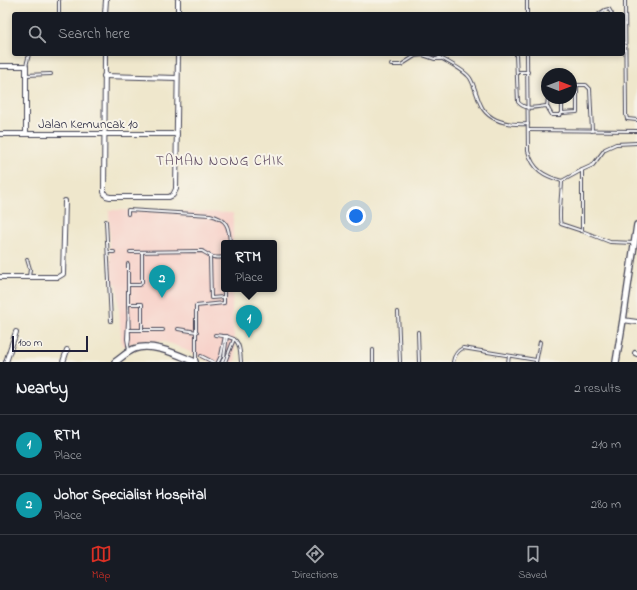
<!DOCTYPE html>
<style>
:root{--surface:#171b24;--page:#20242c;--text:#f1f3f6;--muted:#9ea1a6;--line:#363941;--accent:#d93025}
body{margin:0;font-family:"Indie Flower",sans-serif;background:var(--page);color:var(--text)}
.compass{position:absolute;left:541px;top:68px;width:36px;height:36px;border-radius:50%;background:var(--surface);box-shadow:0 2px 6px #0003;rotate:90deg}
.scale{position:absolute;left:12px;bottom:10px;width:76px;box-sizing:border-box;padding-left:4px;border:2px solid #22223b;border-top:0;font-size:11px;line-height:14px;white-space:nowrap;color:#22223b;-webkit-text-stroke:3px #f7f3e8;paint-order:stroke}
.you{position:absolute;left:356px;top:216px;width:14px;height:14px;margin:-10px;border:3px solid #fff;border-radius:50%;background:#1a73e8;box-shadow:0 0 0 6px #1a73e833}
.badge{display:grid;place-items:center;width:26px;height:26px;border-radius:50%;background:var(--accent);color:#fff;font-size:13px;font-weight:700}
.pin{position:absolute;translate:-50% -33px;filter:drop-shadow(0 1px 2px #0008)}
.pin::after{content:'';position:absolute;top:21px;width:14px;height:12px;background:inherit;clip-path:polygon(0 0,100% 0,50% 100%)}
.popup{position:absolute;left:221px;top:240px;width:56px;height:52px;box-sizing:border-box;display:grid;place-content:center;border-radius:4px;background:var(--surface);filter:drop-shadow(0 1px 3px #0005);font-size:13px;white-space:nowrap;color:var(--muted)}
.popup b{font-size:15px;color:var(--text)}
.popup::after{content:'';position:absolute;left:50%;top:100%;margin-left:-8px;border:8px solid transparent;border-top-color:var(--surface)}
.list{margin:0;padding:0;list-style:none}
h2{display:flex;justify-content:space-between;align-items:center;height:52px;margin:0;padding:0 16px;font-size:17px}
h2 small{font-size:13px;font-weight:400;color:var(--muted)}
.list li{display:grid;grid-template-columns:26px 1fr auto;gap:12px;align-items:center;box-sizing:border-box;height:60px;padding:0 16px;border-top:1px solid var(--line)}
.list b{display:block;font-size:15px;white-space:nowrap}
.list p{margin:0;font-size:13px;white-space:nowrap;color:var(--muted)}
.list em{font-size:13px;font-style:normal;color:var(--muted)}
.icon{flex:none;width:22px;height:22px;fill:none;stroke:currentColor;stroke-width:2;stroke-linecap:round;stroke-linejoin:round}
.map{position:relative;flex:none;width:637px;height:362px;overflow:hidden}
.search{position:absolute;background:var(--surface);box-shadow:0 2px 6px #0003;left:12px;right:12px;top:12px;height:44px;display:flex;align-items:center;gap:10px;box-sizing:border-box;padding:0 14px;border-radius:4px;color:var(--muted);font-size:15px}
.sheet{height:172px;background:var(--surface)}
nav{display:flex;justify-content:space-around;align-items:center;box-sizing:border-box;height:56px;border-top:1px solid var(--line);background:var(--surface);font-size:11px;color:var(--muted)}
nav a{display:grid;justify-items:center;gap:2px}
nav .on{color:var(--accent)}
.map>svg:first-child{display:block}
</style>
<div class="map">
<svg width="637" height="362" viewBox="0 0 637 362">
<rect width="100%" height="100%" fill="#f7f3e8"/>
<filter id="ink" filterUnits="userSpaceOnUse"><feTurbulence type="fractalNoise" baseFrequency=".025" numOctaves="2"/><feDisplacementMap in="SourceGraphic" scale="8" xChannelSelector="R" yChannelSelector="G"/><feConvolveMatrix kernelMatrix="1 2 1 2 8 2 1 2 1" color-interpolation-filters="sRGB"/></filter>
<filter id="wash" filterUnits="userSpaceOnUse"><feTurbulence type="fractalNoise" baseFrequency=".012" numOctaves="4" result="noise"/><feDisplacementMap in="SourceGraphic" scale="16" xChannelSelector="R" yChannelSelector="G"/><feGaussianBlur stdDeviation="0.9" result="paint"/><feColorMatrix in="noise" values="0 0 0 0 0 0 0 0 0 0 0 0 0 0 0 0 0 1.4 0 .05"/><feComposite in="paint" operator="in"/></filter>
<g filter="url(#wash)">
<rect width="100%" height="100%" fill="#efe7cc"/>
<path fill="#f7d1c9" d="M 109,210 L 233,213 L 233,243 L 224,243 L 224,289 L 233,289 L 232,309 L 236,362 L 212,362 L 172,344 L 161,341 L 142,341 L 122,346 L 117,284 L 111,283 Z"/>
</g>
<g filter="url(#ink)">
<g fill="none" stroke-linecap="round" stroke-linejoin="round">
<g stroke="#414051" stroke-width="4">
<g id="lane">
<path d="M 59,0 L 59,14"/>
<path d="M 527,0 L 527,14"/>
<path d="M 625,0 L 626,115 L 627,119 L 637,120"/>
<path d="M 599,14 L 605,10 L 609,9 L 612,14"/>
<path d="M 434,54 C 443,60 464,69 470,78 C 476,88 477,100 483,109 C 493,123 513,125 528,124"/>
<path d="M 516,54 L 518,102 C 526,111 535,107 547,106 L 549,110 L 552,115 L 560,115 L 562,113 L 562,98"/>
<path d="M 527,54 L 528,151 C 533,170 544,176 562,181 L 582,170"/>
<path d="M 391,65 L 401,65 L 415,56 L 423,55 L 435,59 L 441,59"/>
<path d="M 26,66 L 29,54"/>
<path d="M 517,72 L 528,72"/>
<path d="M 26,75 L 51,74"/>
<path d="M 571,85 L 586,85 L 590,89 L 592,131"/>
<path d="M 547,106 L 548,98"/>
<path d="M 562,113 L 577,112 L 577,85"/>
<path d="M 528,130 L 637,131"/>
<path d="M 562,181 C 562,189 558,219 561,224 L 582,231 L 610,242 L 634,243"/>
<path d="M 128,214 L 128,210 L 210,215 C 227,219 229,226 230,243"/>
<path d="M 106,221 L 111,321"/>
<path d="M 582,231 L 582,170 L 593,165 L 605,149 L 616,144 L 637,143"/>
<path d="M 108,252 L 114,252"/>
<path d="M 130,252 L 202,251 C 210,256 214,259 223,257"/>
<path d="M 210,257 L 211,298 L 224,297"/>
<path d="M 27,259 L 30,269 L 29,277"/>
<path d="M 128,264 L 128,304"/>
<path d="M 129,285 L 140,285 L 142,282 L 142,252"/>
<path d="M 398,312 L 400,362"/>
<path d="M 128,321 L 127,339 L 129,350"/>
<path d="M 178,329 L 197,332"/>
<path d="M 129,330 L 163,330"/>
<path d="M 418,332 L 419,362"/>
<path d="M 215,335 C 237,337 240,339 241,362"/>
<path d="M 128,345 L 129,338 L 128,304 L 142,304 L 142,329"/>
<path d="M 373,350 L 373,362"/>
<path d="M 201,356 L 213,362"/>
<path d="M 196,361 L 196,306 L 224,303 L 224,257"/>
<path d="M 218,362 L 221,356 L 225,336"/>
<path d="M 222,362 L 224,357 L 227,336"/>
<path d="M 225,362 L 234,339"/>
<path d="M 453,362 C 454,356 457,351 463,348 L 536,360"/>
<path d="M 508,362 L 509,356"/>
<path d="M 536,362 L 540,342"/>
</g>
</g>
<g stroke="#414051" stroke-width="6">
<g id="street">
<path d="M 105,14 L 106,0"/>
<path d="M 178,14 L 178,0"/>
<path d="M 105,54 L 104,192 L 106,196 L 110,197 L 169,197 L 173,195 L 176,189 L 178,54"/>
<path d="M 0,66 L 26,66 L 26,133"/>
<path d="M 104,76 L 177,78"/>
<path d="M 0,134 L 177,134"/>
<path d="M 0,277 L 58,277 L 63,274 L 65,201"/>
<path d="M 623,320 L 637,322"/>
<path d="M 635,353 L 637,354"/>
<path d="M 6,362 L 16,332"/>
<path d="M 63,362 L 67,350"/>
</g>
</g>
<g stroke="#414051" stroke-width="8">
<g id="secondary">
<path d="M 115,362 C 121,358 127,352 134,349 C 152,342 178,355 195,362"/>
<path d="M 616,362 L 623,320 L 637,225"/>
</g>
</g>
<use href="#lane" stroke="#fff" stroke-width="2"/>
<use href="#street" stroke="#fff" stroke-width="4"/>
<use href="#secondary" stroke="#fff" stroke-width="5.5"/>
</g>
</g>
<g text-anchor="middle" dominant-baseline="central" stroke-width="4" stroke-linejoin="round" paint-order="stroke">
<g font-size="13" fill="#22223b" stroke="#f7f3e8">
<text x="88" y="124">Jalan Kemuncak 10</text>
</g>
<g font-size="14" letter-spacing="1" fill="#614e64" stroke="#f7f3e8">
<text x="220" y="161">TAMAN NONG CHIK</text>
</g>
</g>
</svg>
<svg class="compass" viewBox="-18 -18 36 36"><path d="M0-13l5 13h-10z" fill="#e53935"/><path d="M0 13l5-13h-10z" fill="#9ea1a6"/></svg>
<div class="scale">100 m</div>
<div class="you"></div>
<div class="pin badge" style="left:249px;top:338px;background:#0f9aa8">1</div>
<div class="popup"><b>RTM</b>Place</div>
<div class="pin badge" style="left:162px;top:298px;background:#0f9aa8">2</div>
<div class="search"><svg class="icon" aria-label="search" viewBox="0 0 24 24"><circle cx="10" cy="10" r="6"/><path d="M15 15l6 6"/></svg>Search here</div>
</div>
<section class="sheet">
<h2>Nearby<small>2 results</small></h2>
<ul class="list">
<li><span class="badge" style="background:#0f9aa8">1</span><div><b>RTM</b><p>Place</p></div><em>210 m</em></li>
<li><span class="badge" style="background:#0f9aa8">2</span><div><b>Johor Specialist Hospital</b><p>Place</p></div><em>280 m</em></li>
</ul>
</section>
<nav>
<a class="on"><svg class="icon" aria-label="map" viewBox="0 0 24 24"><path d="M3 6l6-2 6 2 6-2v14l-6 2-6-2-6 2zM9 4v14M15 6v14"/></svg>Map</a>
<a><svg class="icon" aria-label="directions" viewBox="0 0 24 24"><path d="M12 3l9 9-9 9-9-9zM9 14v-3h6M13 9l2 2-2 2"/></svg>Directions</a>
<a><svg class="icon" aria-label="saved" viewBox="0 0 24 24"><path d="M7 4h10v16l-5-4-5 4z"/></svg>Saved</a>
</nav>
